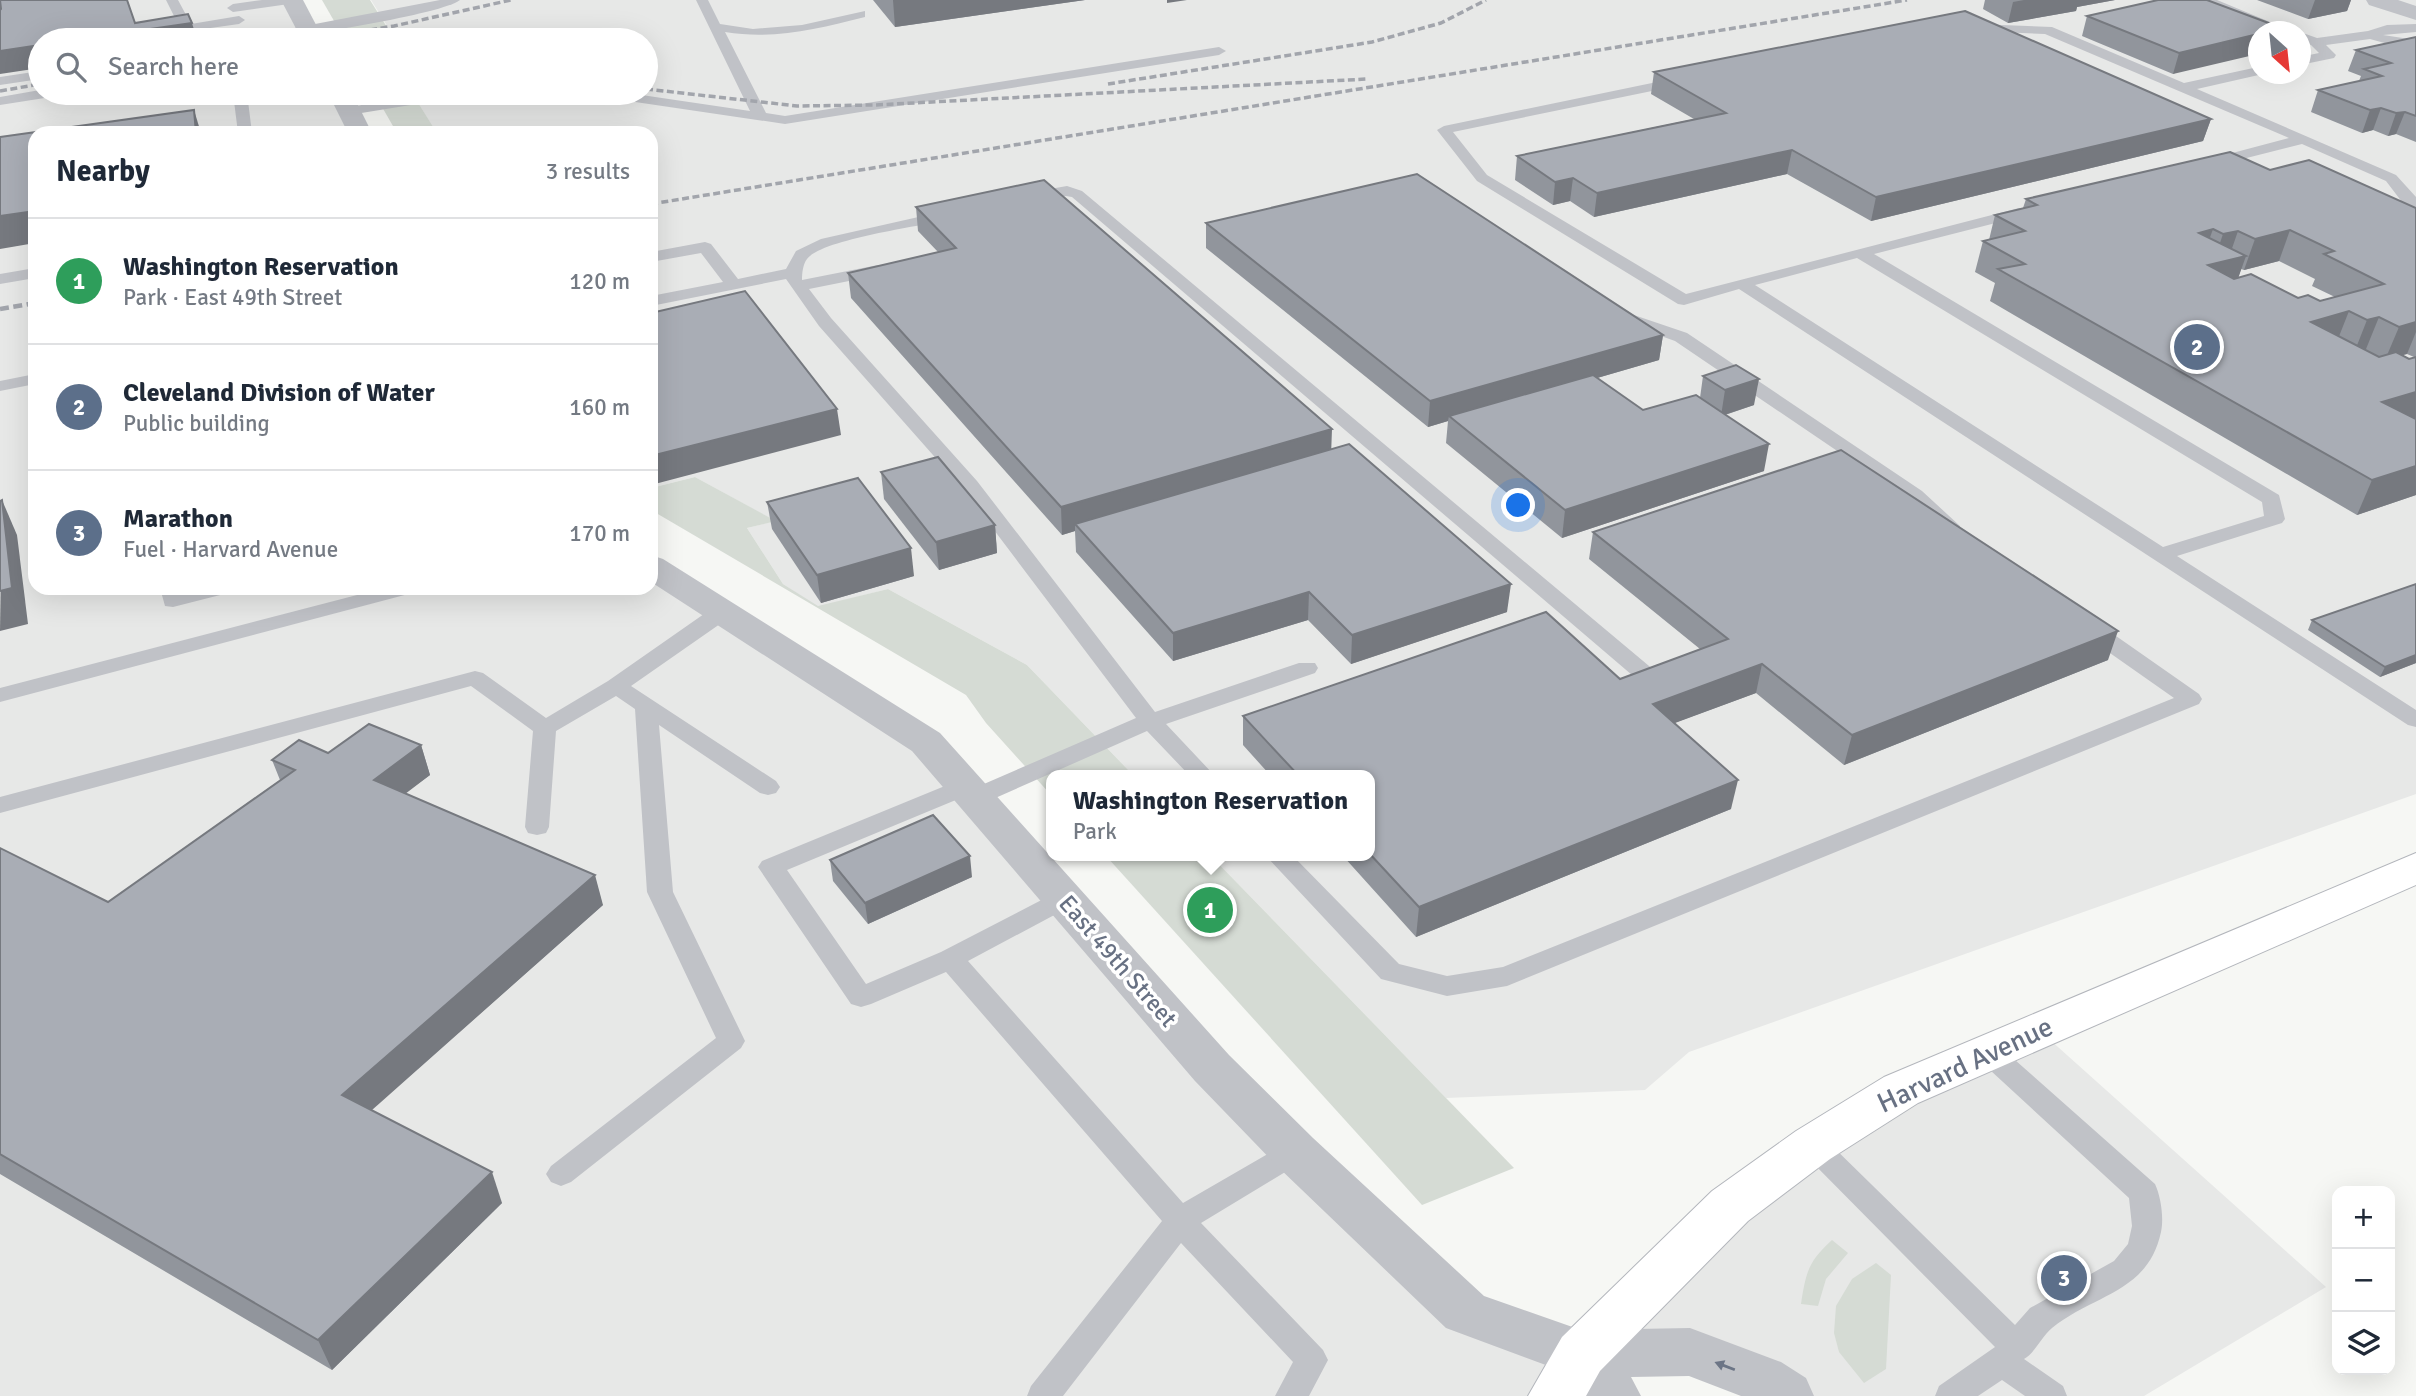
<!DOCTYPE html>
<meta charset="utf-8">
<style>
:root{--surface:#fff;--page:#f6f6f7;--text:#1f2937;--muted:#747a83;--line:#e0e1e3;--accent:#d93025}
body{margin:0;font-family:Signika,sans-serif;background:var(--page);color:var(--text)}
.controls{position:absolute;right:21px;bottom:21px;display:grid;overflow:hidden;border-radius:14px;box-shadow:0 7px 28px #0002}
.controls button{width:63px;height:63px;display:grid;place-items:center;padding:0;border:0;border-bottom:2px solid var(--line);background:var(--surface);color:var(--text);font:35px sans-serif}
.compass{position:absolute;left:2248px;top:21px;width:63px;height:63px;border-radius:50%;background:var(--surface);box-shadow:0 7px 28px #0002;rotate:153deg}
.you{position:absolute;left:1519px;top:506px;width:24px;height:24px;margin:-18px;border:5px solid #fff;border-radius:50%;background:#1a73e8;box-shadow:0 0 0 10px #1a73e833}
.badge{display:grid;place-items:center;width:46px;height:46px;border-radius:50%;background:var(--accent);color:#fff;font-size:23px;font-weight:700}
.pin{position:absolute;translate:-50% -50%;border:4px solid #fff;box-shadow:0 2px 7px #0006}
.popup{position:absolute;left:1046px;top:770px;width:329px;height:91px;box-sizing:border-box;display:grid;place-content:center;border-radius:14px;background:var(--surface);filter:drop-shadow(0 2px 5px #0005);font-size:23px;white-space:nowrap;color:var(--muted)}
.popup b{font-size:26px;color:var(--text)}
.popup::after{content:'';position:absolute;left:50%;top:100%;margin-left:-14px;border:14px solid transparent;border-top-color:var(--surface)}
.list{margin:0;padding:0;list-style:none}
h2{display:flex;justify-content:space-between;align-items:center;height:91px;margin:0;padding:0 28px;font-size:30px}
h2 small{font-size:23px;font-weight:400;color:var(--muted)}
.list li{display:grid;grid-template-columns:46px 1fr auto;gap:21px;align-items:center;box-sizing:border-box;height:126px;padding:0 28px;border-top:2px solid var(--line)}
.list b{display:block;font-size:26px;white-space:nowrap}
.list p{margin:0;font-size:23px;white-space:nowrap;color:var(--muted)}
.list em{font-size:23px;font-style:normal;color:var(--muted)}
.icon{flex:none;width:38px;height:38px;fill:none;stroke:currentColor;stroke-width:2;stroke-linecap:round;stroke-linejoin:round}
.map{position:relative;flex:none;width:2416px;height:1396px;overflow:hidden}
.search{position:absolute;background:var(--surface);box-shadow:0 7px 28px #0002;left:28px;top:28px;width:630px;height:77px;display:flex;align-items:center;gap:18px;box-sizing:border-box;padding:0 24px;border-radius:38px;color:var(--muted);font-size:26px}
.panel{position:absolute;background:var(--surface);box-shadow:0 7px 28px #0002;left:28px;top:126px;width:630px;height:469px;border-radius:21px}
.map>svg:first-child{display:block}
</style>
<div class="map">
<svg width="2416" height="1396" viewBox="0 0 2416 1396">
<rect width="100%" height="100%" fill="#f6f7f4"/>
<g fill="#e7e8e7" fill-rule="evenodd">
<path d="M 0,0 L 292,0 L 313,40 L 40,40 L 40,93 L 340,93 L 360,133 L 35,133 L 35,588 L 651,588 L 651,565 L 926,742 L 1449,1298 L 1581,1354 L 1730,1206 L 2039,1030 L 2326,1287 L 2144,1396 L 1786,1396 L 1690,1352 L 1556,1396 L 0,1396 Z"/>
<path d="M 371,0 L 2416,0 L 2416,794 L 1689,1052 L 1645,1090 L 1446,1098 L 1211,856 L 1369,856 L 1369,775 L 1133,775 L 1027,665 L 888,589 L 818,607 L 783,584 L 747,528 L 775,521 L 695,477 L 651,488 L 651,133 L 453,133 L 450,128 L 435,131 L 412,93 L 646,93 L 646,40 L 396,40 ZM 2258,32 L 2300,32 L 2300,74 L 2258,74 Z"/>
</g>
<g fill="#d5dbd4">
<path d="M 322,0 L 370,0 L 395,40 L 345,40 Z"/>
<path d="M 374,93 L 412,93 L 435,130 L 450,128 L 453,133 L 397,133 Z"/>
<path d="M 695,477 L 776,521 L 747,528 L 783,584 L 818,606 L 888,589 L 1027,665 L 1133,775 L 1051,775 L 1051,795 L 986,723 L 966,695 L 651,510 L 651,488 Z"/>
<path d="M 1106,856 L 1211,856 L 1514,1168 L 1422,1205 Z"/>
<path d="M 1832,1240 L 1848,1253 L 1826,1279 L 1818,1306 L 1801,1304 C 1806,1272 1808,1262 1832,1240 Z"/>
<path d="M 1876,1263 L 1891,1275 L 1886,1369 L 1864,1383 L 1839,1352 L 1834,1333 L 1836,1306 L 1852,1279 Z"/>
</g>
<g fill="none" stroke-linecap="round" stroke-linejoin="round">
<g stroke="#b3b6bc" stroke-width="2">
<path id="secondary" d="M 2416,853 L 2416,885 L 1918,1103 L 1830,1159 L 1748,1221 L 1600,1371 L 1586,1396 L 1528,1396 L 1562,1337 L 1712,1191 L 1796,1131 L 1884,1077 Z"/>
</g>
<g fill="#c0c2c7" fill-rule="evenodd">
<path d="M 166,0 L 178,0 L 191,24 L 239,16 L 245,20 L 239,24 L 182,32 Z"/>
<path d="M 262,0 L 295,0 L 289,4 L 233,12 L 227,8 L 233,4 Z"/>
<path d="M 440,0 L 460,0 C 442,15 275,41 246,40 L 253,36 Z"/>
<path d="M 696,0 L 708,0 L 720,24 L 753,29 L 802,25 L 865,11 L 865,17 C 817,29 774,40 725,32 L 766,113 L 785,116 L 1219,47 L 1226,51 L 1219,55 L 785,124 L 615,99 L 567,96 L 565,93 L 628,93 L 750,111 Z"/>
<path d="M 2200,0 L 2217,0 L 2294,32 L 2275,32 Z"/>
<path d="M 1976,24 L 2052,27 L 2184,83 L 2258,67 L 2258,74 L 2263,74 L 2197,89 L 2396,175 L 2416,197 L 2416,208 L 2402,202 L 2386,181 L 2302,144 L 2211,167 L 2206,166 L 2204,163 L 2206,160 L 2289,138 L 2045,34 L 1971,31 L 1971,25 Z"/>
<path d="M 2416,24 L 2416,32 L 2383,35 L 2416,40 L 2416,48 L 2399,47 L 2370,39 L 2326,45 L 2336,55 L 2334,58 L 2300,65 L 2300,57 L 2319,53 L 2311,45 L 2300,41 L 2300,32 L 2317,38 L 2368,31 L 2387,25 Z"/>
<path d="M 40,71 L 40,79 L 0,85 L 0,77 Z"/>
<path d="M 1681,77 L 1688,81 L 1686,84 L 1453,132 L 1487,175 L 1686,294 L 2019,208 L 2031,208 L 2033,211 L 2031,214 L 1874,254 L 2279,495 L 2285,519 L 2282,523 L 2177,556 L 2416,710 L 2416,727 L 2408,725 L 1739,289 L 1684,305 L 1678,304 L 1477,181 L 1437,130 L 1444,126 ZM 1857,258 L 2262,502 L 2264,516 L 2163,547 L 1755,285 Z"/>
<path d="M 40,90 L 40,93 L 58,93 L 51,97 L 0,105 L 0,97 Z"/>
<path d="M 233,93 L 247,93 L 252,133 L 238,133 Z"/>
<path d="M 436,93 L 467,93 L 460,97 L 349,115 L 342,111 L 349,107 Z"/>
<path d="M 358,124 L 363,125 L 365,128 L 363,131 L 323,133 L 325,130 Z"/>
<path d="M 1067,186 L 1082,191 L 1655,671 L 1658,676 L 1655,681 L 1639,681 L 1072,197 L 1066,196 L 1027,203 L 1019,198 L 1027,193 Z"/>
<path d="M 945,211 L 953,216 L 951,219 C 923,226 822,239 807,259 C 803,264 802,273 802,280 L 878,265 L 884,266 L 886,270 L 884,274 L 809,289 L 831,318 L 977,481 L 1155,712 L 1299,663 L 1315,663 L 1318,668 L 1315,673 L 1166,724 L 1214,775 L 1189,775 L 1147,731 L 984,803 L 975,805 L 966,803 L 963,797 L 787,870 L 866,984 L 941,952 L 1055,893 L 1064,890 L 1073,893 L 1077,899 L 1073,905 L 968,961 L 1183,1203 L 1285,1144 L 1295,1140 L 1305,1144 L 1310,1152 L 1305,1160 L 1201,1223 L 1323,1350 L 1328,1360 L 1309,1396 L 1275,1396 L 1293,1362 L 1181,1243 L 1063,1396 L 1027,1396 L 1031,1386 L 1162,1221 L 946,972 L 871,1004 L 861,1007 L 851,1004 L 758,867 L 762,861 L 957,781 L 965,779 L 973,781 L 977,787 L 1136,718 L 963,489 L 819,326 L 786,279 L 651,306 L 651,296 L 723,282 L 701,253 L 651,262 L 651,252 L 705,242 L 711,244 L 738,279 L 786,269 L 796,251 L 821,239 Z"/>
<path d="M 35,268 L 35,278 L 0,284 L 0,274 Z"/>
<path d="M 1625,312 L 1687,333 L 1922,491 L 1960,526 L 1957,530 L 1943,530 L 1908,499 L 1675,341 L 1619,321 L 1616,317 L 1619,313 Z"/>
<path d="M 35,374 L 35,384 L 0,391 L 0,381 Z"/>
<path d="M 160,588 L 182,588 L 182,592 L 199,588 L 236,588 L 232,592 L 173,607 L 165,606 Z"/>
<path d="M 384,588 L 420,588 L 416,592 L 0,702 L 0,688 Z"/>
<path d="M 722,606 L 730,607 L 733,612 L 730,617 L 631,686 L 776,781 L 780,787 L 776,793 L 768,795 L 760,793 L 659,725 L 673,892 L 745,1041 L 741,1048 L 571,1182 L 561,1186 L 551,1182 L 546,1174 L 551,1166 L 716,1038 L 647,892 L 635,709 L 616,696 L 556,731 L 549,827 L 546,833 L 537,835 L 528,833 L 525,827 L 533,731 L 471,686 L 0,813 L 0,797 L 475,671 L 483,673 L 546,718 L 608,681 L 714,607 Z"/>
<path d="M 2088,620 L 2096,622 L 2199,694 L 2202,699 L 2199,704 L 1507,986 L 1447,996 L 1381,979 L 1266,856 L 1293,856 L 1399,964 L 1447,976 L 1503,967 L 2174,698 L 2080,632 L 2077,627 L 2080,622 Z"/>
<path d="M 1988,1041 L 1998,1045 L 2155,1184 C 2161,1197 2164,1218 2161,1232 C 2148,1293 2094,1294 2052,1328 C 2042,1336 2035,1353 2024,1359 L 2063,1386 L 2067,1396 L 2025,1396 L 2002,1380 L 1978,1396 L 1935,1396 L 1939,1386 L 1995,1347 L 1803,1153 L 1798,1145 L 1803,1137 L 1813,1133 L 1823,1137 L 2015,1325 L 2030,1308 L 2114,1261 L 2128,1244 L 2132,1226 L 2129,1198 L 1978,1059 L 1974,1052 L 1978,1045 Z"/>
</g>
<path fill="#c0c2c7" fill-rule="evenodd" d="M 2366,0 L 2398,0 L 2416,6 L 2416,20 L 2369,5 Z"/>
<g fill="#c0c2c7" fill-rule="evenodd">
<path d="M 281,0 L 303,0 L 324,40 L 302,40 Z"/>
<path d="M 328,93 L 352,93 L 372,133 L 348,133 Z"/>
<path d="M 651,555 L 663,559 L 940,733 L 1229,1055 L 1313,1138 L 1484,1296 L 1581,1330 L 1690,1328 L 1781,1362 L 1806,1378 L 1814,1396 L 1741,1396 L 1689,1376 L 1631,1377 L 1641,1396 L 1580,1396 L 1562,1371 L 1446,1328 L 1277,1166 L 1195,1081 L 912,751 L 651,582 Z"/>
</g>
<use href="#secondary" fill="#fff" fill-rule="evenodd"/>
<g stroke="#a2a5ac" stroke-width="3.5" stroke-dasharray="7 3.5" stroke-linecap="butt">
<path d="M 308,40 L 394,26 L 511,0"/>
<path d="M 1108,84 L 1372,42 L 1441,23 L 1486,0"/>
<path d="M 646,89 L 797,106 L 875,105 L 1367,79"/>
<path d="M 0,91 L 40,84"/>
<path d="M 651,204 L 1907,0"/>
</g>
<path stroke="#a2a5ac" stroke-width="4.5" stroke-dasharray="9 4.5" stroke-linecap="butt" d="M 0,309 L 35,303"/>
</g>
<g fill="#91959c" fill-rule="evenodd">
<path d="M 873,0 L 1085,0 L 895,27 Z"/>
<path d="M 1985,0 L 2115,0 L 2077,7 L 2076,11 L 2008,23 L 1983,9 Z"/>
<path d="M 2257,0 L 2351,0 L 2347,11 L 2308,19 Z"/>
<path d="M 2087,16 L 2282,28 L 2281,32 L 2258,32 L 2173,74 L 2082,36 Z"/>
<path d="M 2416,37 L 2416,142 L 2396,134 L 2388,136 L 2373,130 L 2362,133 L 2311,112 L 2318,90 L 2359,81 L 2361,76 L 2348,71 L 2356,50 Z"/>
<path d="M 1654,72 L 2211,119 L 2203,141 L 1871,221 L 1787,174 L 1594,217 L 1570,201 L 1553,205 L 1515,180 L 1517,156 L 1694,119 L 1651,94 Z"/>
<path d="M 2270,170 L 2416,208 L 2416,495 L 2357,515 L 1990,301 L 1995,283 L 1975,272 L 1983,241 L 1989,240 L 1995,215 L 2023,208 L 2026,199 ZM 2279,261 L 2315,279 L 2312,286 L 2335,297 L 2320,301 L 2298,298 L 2238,278 L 2241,269 L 2244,270 ZM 2407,354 L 2414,357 L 2409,359 L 2401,355 Z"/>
<path d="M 916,207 L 1331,449 L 1507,612 L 1351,664 L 1308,620 L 1173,661 L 1076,552 L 1075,531 L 1062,535 L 851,298 L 848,273 L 938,252 L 918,231 Z"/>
<path d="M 1206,223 L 1663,335 L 1659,360 L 1597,378 L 1643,410 L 1700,398 L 1703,376 L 1754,405 L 1725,415 L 1764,471 L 1562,538 L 1446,443 L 1448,421 L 1428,427 L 1206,248 Z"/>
<path d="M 881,472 L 995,525 L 997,553 L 939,570 L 884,499 Z"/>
<path d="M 767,502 L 914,576 L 821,603 L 772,529 Z"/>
<path d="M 1593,532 L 2108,660 L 1844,765 L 1756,693 L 1674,723 L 1731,809 L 1416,937 L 1343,856 L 1369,856 L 1369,775 L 1270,775 L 1243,745 L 1243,716 L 1620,679 L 1700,649 L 1589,559 Z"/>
<path d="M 2416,584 L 2416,663 L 2380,677 L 2308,630 L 2312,620 Z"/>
<path d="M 421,745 L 430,775 L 405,793 L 603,905 L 371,1110 L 502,1203 L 332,1370 L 0,1174 L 0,848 L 108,902 L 280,780 L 272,760 L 328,753 Z"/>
<path d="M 830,860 L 972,877 L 868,924 L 833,881 Z"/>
</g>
<g fill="#76797f">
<path d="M 893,0 L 1085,0 L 895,27 Z"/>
<path d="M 1167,0 L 1187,0 L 1167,3 Z"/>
<path d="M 2024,0 L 2115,0 L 2077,7 L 2076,11 L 2008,23 L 2013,2 Z"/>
<path d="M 2315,0 L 2351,0 L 2347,11 L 2308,19 Z"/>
<path d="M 192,23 L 197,40 L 74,40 Z"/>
<path d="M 2258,34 L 2258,54 L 2173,74 L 2179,53 Z"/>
<path d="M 40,45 L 40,68 L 0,74 L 0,51 Z"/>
<path d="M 2381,108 L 2373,130 L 2362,133 L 2370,110 Z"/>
<path d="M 194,110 L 201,133 L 196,133 Z"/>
<path d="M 2405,112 L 2396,134 L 2388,136 L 2396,113 Z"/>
<path d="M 2211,119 L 2203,141 L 1871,221 L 1876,197 Z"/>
<path d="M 1792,150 L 1787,174 L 1594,217 L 1597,193 Z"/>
<path d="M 1573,178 L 1570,201 L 1553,205 L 1555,182 Z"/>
<path d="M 35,211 L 35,243 L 0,249 L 0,216 Z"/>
<path d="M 2213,229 L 2202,260 L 2199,233 Z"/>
<path d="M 2290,230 L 2279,261 L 2244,270 L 2255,239 Z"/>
<path d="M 2238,231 L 2228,260 L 2246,256 L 2235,287 L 2208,265 L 2213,264 L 2223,234 Z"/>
<path d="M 2349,311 L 2336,344 L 2311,322 Z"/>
<path d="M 2379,317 L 2366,349 L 2354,353 L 2367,320 Z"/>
<path d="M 2416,322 L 2416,332 L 2407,354 L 2385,360 L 2399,327 Z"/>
<path d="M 1663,335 L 1659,360 L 1453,420 L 1449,416 L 1448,421 L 1428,427 L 1430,401 Z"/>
<path d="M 1759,379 L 1754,405 L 1721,416 L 1725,390 Z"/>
<path d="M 2416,392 L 2416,421 L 2382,402 Z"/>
<path d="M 837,409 L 841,435 L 651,485 L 651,456 Z"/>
<path d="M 1332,429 L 1331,456 L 1075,524 L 1075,531 L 1062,535 L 1061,507 Z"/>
<path d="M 1769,444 L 1764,471 L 1562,538 L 1565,510 Z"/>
<path d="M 2416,449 L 2416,495 L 2357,515 L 2372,480 Z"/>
<path d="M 2,500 L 17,535 L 28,624 L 0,631 Z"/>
<path d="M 995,525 L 997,553 L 939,570 L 936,542 Z"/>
<path d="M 911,548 L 914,576 L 821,603 L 817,575 Z"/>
<path d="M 1511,584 L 1507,612 L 1351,664 L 1352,635 Z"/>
<path d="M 1309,592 L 1308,620 L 1173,661 L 1173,633 Z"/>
<path d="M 2118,631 L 2108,660 L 1844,765 L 1852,735 Z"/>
<path d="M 2416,655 L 2416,663 L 2380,677 L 2385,667 Z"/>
<path d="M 1762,664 L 1756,693 L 1648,733 L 1653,704 Z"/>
<path d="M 421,745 L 430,775 L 384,810 L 374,780 Z"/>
<path d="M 1738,780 L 1731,809 L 1416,937 L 1419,907 Z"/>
<path d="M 970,856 L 972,877 L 868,924 L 865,903 Z"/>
<path d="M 595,875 L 603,905 L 354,1126 L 342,1095 Z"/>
<path d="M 492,1172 L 502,1203 L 332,1370 L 318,1340 Z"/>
</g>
<g fill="#a9adb5" stroke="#76797f" stroke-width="2" fill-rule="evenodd">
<path d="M 0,0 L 127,0 L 135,23 L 188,14 L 192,23 L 74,40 L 40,40 L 40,45 L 0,51 L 0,10 L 1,9 Z"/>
<path d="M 2158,0 L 2207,0 L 2282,28 L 2269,32 L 2258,32 L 2258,34 L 2179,53 L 2087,16 Z"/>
<path d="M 1965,11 L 2211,119 L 1876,197 L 1792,150 L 1597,193 L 1573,178 L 1555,182 L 1517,156 L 1726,113 L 1654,72 Z"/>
<path d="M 2416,37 L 2416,116 L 2405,112 L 2396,113 L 2381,108 L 2370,110 L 2318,90 L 2382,76 L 2364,69 L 2391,63 L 2356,50 Z"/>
<path d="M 194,110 L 196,133 L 35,133 L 35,211 L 0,216 L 0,137 Z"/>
<path d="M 2230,152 L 2270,170 L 2309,160 L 2416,208 L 2416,322 L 2399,327 L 2379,317 L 2367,320 L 2349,311 L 2311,322 L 2379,357 L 2396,352 L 2409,359 L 2416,357 L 2416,392 L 2382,402 L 2416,419 L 2416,466 L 2372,480 L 1998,269 L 2025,264 L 1983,241 L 2025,231 L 1995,215 L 2037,205 L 2026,199 ZM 2213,229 L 2223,234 L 2238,231 L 2255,239 L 2290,230 L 2334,251 L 2324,254 L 2384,284 L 2320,301 L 2308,295 L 2298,298 L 2251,274 L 2234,279 L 2208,265 L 2246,256 L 2199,233 Z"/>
<path d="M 1417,174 L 1663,335 L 1430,401 L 1206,223 Z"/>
<path d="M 1044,180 L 1332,429 L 1061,507 L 848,273 L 956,248 L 916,207 Z"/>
<path d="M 745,291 L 837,409 L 651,456 L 651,313 Z"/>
<path d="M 1736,365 L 1759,379 L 1725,390 L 1703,376 Z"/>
<path d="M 1593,375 L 1643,410 L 1696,395 L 1769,444 L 1565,510 L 1449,416 Z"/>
<path d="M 1349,444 L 1511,584 L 1352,635 L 1309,592 L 1173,633 L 1075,524 Z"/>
<path d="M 1841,450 L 2118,631 L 1852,735 L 1762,664 L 1653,704 L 1738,780 L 1419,907 L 1369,853 L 1369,775 L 1298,775 L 1243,716 L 1546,612 L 1620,679 L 1728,639 L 1593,532 Z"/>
<path d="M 938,457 L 995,525 L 936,542 L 881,472 Z"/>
<path d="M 858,478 L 911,548 L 817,575 L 767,502 Z"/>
<path d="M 2,500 L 12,588 L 0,591 L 0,501 Z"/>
<path d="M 2416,584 L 2416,655 L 2385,667 L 2312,620 Z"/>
<path d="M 369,724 L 421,745 L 374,780 L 595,875 L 342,1095 L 492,1172 L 318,1340 L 0,1154 L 0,848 L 108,902 L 295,770 L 272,760 L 299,740 L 328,753 Z"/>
<path d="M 933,815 L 970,856 L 865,903 L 830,860 Z"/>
</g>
<defs><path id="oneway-solid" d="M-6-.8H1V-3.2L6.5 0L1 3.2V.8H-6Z" transform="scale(1.75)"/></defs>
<use fill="#6c7586" href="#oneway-solid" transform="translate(1725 1366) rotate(-159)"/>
<g text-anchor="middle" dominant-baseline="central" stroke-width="7" stroke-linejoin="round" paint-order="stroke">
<g font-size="24" fill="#687183" stroke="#fff">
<text transform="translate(1118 961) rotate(49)">East 49th Street</text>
</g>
<g font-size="28" fill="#687183" stroke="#fff">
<text transform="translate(1965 1065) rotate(-25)">Harvard Avenue</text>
</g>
</g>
</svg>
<div class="controls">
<button>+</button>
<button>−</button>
<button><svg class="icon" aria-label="layers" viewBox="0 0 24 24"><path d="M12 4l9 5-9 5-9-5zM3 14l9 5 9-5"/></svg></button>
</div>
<svg class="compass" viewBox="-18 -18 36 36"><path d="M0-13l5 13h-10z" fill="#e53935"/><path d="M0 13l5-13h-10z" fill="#747a83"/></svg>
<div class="you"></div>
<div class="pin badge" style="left:1210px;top:910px;background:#2e9e5b">1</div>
<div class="popup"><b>Washington Reservation</b>Park</div>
<div class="pin badge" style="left:2197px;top:347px;background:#5c6f8a">2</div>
<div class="pin badge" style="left:2064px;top:1278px;background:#5c6f8a">3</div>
<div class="search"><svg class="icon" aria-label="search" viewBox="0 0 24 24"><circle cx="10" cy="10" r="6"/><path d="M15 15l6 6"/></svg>Search here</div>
<section class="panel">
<h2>Nearby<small>3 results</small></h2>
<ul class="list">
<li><span class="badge" style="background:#2e9e5b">1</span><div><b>Washington Reservation</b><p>Park · East 49th Street</p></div><em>120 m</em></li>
<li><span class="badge" style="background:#5c6f8a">2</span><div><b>Cleveland Division of Water</b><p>Public building</p></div><em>160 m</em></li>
<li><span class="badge" style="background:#5c6f8a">3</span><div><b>Marathon</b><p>Fuel · Harvard Avenue</p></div><em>170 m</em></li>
</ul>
</section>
</div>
